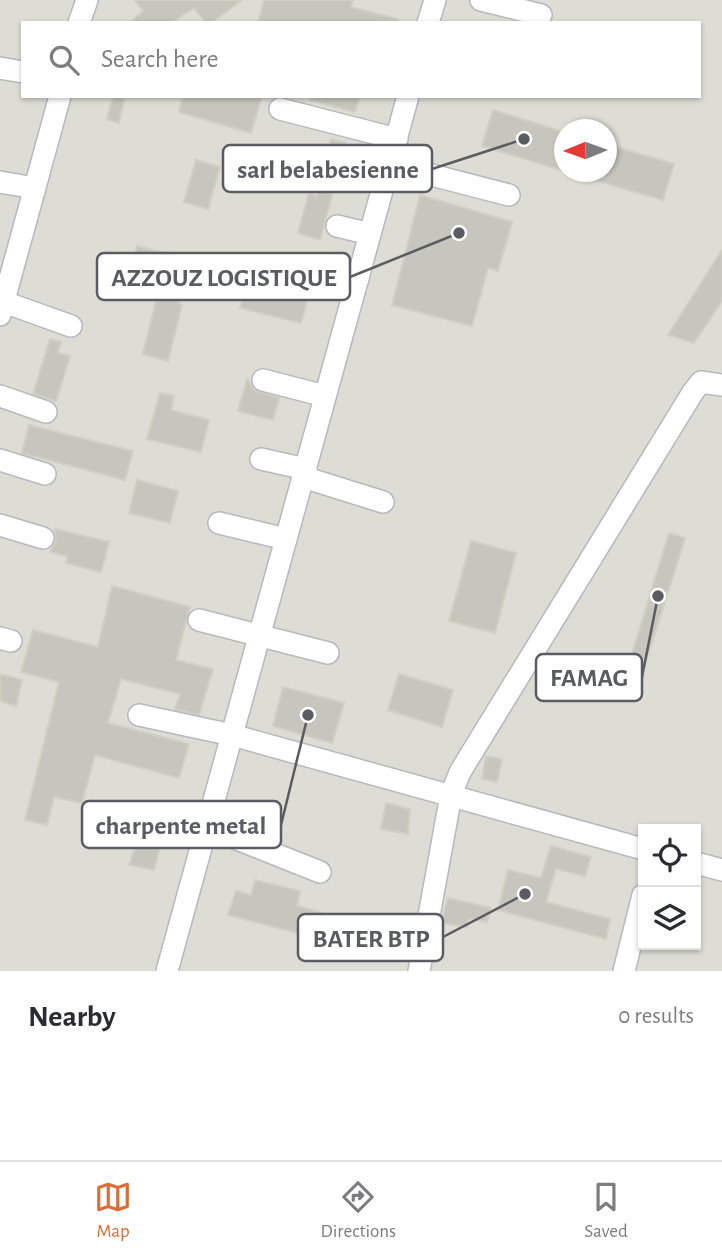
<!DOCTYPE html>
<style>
:root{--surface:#fff;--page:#f7f7f7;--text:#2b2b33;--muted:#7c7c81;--line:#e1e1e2;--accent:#dc6c38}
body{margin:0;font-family:"Alegreya Sans",sans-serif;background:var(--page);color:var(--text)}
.controls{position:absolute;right:21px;bottom:21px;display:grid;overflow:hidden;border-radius:0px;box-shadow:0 2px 5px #0004}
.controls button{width:63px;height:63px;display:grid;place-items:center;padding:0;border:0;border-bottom:2px solid var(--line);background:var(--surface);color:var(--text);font:35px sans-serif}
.compass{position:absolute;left:554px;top:119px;width:63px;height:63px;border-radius:50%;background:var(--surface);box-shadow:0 2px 5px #0004;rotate:269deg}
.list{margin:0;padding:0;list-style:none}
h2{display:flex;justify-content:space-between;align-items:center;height:91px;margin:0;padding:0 28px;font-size:30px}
h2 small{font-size:23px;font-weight:400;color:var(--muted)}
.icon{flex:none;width:38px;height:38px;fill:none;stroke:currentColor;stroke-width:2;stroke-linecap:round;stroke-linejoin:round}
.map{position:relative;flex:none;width:722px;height:971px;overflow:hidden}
.search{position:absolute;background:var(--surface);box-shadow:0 2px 5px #0004;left:21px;right:21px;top:21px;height:77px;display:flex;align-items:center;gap:18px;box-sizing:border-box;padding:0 24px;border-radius:0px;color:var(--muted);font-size:26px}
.sheet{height:189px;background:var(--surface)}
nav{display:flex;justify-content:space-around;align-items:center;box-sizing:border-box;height:98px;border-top:2px solid var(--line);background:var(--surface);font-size:19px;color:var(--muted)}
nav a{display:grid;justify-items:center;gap:4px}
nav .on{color:var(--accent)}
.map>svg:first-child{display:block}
</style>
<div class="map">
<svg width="722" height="971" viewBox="0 0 722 971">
<rect width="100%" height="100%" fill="#ecece2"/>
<path fill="#ddddd6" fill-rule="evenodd" d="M 0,0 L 722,0 L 722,971 L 0,971 ZM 23,23 L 699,23 L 699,96 L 23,96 ZM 564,130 L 606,130 L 606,172 L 564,172 ZM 643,829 L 696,829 L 696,945 L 643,945 Z"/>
<g fill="#c7c6be" stroke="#d0cfc1" stroke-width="2">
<path d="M 135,0 L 242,0 L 211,23 L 206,23 L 194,8 L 171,23 L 129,23 L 143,11 Z"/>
<path d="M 264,0 L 353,0 L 351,7 L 398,19 L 397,23 L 258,23 Z"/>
<path d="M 113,96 L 125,96 L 119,123 L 107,119 Z"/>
<path d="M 183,96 L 262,96 L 251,133 L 179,112 Z"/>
<path d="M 311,96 L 360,96 L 355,112 L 310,100 Z"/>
<path d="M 493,110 L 564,132 L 564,171 L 482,146 Z"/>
<path d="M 331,139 L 346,143 L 320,240 L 298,233 L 309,193 L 317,196 Z"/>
<path d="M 606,144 L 674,164 L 663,200 L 577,175 L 578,172 L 606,172 Z"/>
<path d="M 196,160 L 220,167 L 208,209 L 184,202 Z"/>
<path d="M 420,195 L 512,222 L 498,271 L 488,268 L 472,326 L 392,305 Z"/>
<path d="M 137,246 L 189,259 L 179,304 L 182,305 L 168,361 L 143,354 L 157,296 L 126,288 Z"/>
<path d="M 722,250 L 722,301 L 694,343 L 668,335 Z"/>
<path d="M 247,281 L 308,298 L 301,323 L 240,308 Z"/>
<path d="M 50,339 L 61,342 L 58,353 L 70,356 L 56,401 L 33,394 Z"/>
<path d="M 247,379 L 254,390 L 279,398 L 273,420 L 238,411 Z"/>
<path d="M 160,393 L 174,396 L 171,410 L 209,420 L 201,452 L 147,439 Z"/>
<path d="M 29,425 L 133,451 L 125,480 L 22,453 Z"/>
<path d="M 137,480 L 178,491 L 170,523 L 129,513 Z"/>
<path d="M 55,529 L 109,542 L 101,572 L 66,563 L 67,556 L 50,552 L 56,541 Z"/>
<path d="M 669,533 L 685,538 L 647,659 L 632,654 Z"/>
<path d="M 471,541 L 516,553 L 495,633 L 449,621 Z"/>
<path d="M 112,586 L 190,607 L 176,660 L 213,669 L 199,715 L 175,709 L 180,694 L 121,679 L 108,723 L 189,744 L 179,778 L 95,755 L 82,803 L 54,797 L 47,825 L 25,820 L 59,682 L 21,672 L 33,630 L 98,647 Z"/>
<path d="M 0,674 L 22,680 L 16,706 L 0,701 Z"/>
<path d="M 399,674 L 453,690 L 442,727 L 388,710 Z"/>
<path d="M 283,687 L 344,703 L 332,743 L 273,726 Z"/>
<path d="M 486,756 L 502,759 L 497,782 L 482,779 Z"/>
<path d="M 386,803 L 410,809 L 408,834 L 381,829 Z"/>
<path d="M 149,807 L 169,813 L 154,870 L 129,865 Z"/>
<path d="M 551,846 L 591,857 L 585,876 L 556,869 L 546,902 L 610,919 L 606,939 L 498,910 L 508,870 L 541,878 Z"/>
<path d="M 255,880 L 300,891 L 297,906 L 343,918 L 337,943 L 228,915 L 236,891 L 251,895 Z"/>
<path d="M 448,898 L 491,908 L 487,922 L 468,919 L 467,927 L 441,923 Z"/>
</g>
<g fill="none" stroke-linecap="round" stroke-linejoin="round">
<g stroke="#b7b8bd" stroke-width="24">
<g id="minor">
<path d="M 481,0 L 541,15"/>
<path d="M 79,23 L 87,0"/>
<path d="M 428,23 L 435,0"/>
<path d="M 0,68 L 23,72"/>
<path d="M 280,109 L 397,139"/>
<path d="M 389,164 L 509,195"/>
<path d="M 0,182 L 35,188"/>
<path d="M 337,226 L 370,234"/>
<path d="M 311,264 L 358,279"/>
<path d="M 4,302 L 71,326"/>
<path d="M 0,315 L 60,96"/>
<path d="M 263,380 L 325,396"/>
<path d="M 0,396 L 46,412"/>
<path d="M 261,459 L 306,469"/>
<path d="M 0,460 L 45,474"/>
<path d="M 303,477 L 383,502"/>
<path d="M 219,523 L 286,539"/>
<path d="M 0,525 L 43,538"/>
<path d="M 199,620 L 328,653"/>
<path d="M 0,638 L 11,641"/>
<path d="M 139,715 L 232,735 L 643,849"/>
<path d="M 207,827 L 320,872"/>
<path d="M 696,863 L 722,870"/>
<path d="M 167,971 L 408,96"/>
<path d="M 419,971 L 451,795 L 460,772 L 693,392 L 701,382 L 722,385"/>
<path d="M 624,971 L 643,895"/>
</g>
</g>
<use href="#minor" stroke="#fff" stroke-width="21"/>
</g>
<path fill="none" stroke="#5a5c61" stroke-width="2.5" d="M524 139L432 169M459 233L350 277M658 596L642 677M308 715L281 825M525 894L443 937"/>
<g fill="#5a5c61" stroke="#fff" stroke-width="2.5">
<circle cx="524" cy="139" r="7"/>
<circle cx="459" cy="233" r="7"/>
<circle cx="658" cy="596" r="7"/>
<circle cx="308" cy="715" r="7"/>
<circle cx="525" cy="894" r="7"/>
</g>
<g fill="#fff" stroke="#5a5c61" stroke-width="2.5">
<rect x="223" y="145" width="209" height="47" rx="7"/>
<rect x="97" y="253" width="253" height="47" rx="7"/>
<rect x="536" y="654" width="106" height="47" rx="7"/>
<rect x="82" y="801" width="199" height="47" rx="7"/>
<rect x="298" y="914" width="145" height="47" rx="7"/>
</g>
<g font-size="26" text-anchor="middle" font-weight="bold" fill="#5a5c61">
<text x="328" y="178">sarl belabesienne</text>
<text x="224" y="286">AZZOUZ LOGISTIQUE</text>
<text x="589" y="686">FAMAG</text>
<text x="181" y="834">charpente metal</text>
<text x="371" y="947">BATER BTP</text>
</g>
</svg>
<div class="controls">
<button><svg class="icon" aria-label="locate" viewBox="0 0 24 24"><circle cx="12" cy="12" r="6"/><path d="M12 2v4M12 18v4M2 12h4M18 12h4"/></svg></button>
<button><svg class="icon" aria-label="layers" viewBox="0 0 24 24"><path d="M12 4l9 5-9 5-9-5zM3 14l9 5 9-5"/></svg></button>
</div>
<svg class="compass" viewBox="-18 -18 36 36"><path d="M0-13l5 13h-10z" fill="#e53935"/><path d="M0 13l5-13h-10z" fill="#7c7c81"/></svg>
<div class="search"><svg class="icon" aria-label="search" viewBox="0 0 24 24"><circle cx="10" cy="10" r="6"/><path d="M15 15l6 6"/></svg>Search here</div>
</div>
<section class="sheet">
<h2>Nearby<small>0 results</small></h2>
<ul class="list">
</ul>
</section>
<nav>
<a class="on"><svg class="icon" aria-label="map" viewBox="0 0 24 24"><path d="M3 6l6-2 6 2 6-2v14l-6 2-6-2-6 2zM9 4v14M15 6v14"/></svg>Map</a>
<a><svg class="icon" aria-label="directions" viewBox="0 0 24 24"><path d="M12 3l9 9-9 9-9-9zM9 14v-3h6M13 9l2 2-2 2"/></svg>Directions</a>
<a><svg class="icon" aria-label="saved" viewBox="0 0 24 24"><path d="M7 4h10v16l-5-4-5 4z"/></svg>Saved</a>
</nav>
